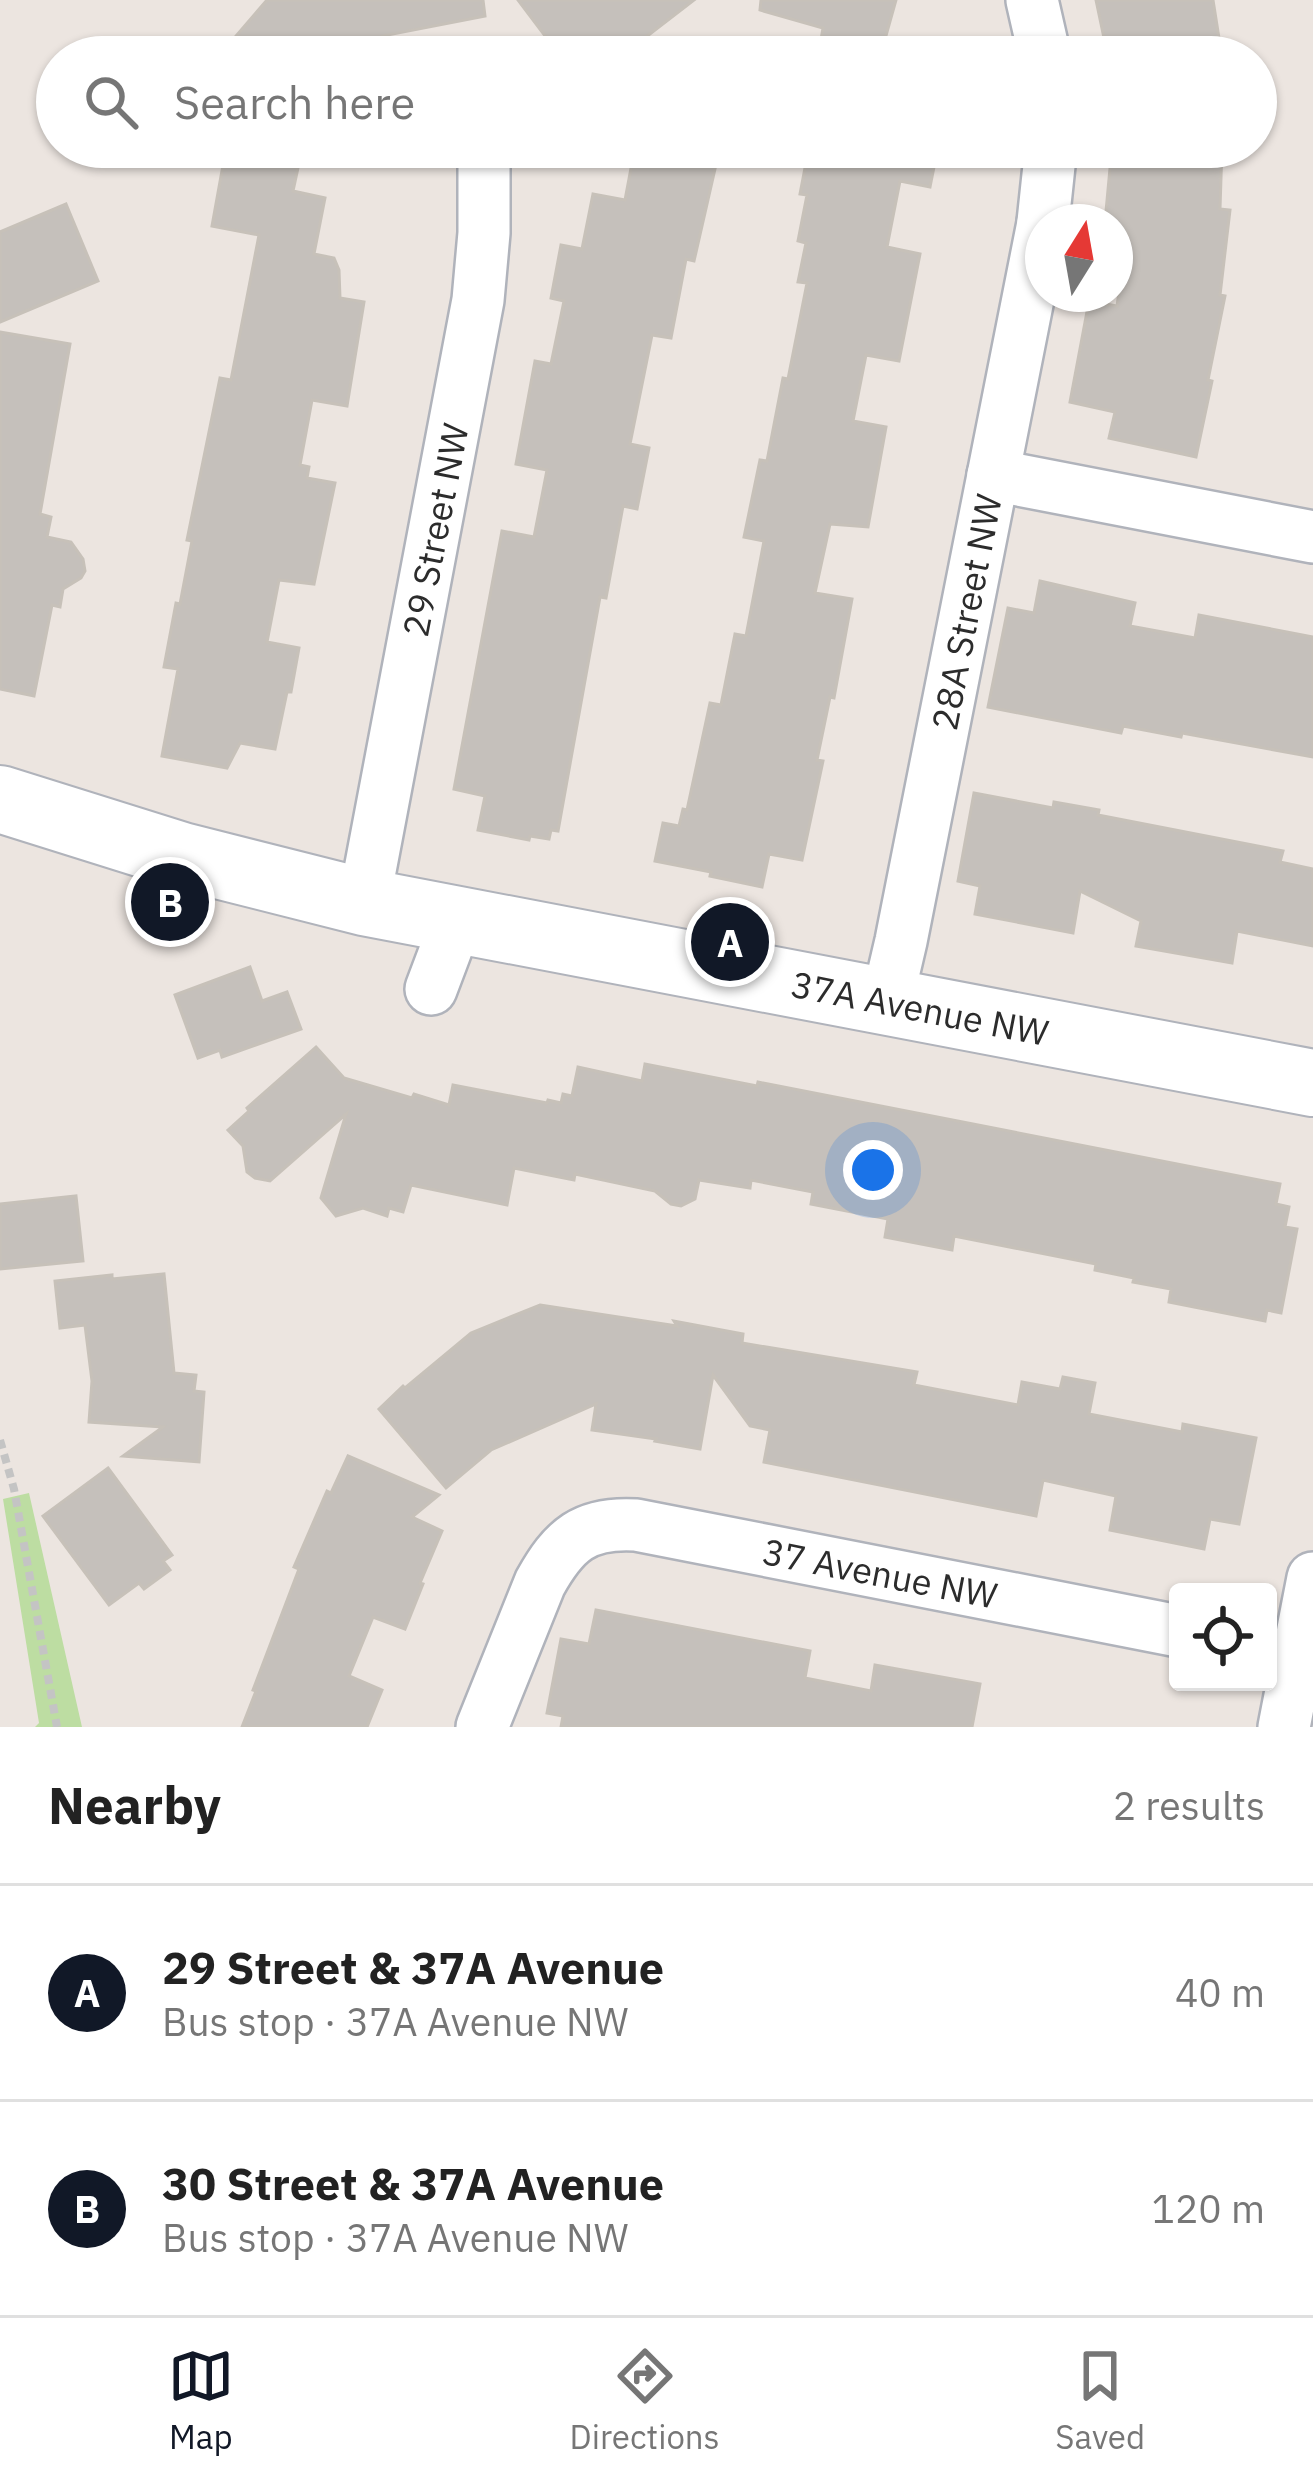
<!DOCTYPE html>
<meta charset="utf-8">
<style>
:root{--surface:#fff;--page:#f2f2f2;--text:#222;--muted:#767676;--line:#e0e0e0;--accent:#111827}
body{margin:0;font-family:"IBM Plex Sans",sans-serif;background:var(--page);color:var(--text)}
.controls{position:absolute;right:36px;bottom:36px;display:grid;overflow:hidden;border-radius:12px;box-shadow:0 3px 9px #0004}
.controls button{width:108px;height:108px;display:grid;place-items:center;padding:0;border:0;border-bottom:3px solid var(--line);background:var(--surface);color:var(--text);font:60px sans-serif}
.compass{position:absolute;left:1025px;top:204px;width:108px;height:108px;border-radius:50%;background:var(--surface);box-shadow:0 3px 9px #0004;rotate:11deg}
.you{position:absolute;left:873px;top:1170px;width:42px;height:42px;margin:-30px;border:9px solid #fff;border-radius:50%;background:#1a73e8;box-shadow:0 0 0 18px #1a73e833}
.badge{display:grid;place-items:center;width:78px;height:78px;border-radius:50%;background:var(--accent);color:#fff;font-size:39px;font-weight:700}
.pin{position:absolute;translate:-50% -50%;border:6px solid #fff;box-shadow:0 3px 12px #0006}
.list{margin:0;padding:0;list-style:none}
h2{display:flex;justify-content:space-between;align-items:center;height:156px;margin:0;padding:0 48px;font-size:51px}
h2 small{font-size:39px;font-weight:400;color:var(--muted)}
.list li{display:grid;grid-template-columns:78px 1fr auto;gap:36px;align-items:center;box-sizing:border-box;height:216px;padding:0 48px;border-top:3px solid var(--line)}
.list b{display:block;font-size:45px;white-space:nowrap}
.list p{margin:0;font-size:39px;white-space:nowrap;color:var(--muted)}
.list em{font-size:39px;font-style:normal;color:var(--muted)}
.icon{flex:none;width:66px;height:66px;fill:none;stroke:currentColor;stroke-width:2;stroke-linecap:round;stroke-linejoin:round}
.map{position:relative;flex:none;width:1313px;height:1727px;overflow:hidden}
.search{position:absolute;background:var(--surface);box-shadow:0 3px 9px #0004;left:36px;right:36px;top:36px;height:132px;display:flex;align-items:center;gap:30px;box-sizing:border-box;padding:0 42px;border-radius:66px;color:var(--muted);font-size:45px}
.sheet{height:588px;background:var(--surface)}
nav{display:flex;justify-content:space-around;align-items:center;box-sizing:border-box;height:168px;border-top:3px solid var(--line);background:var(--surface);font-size:33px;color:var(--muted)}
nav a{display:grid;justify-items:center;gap:6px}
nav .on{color:var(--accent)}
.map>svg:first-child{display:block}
</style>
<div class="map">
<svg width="1313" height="1727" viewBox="0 0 1313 1727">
<rect width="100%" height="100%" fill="#ece5e0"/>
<path fill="#bddda2" d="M 29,1493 L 82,1727 L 35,1727 L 39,1723 L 3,1499 Z"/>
<g fill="#c5c0bb" stroke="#c7c1b9" stroke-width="3">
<path d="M 267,0 L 483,0 L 485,16 L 382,36 L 364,57 L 218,57 Z"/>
<path d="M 518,0 L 694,0 L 620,57 L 561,57 Z"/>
<path d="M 761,0 L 896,0 L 880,57 L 818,57 L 823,28 L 760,10 Z"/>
<path d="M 1096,0 L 1213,0 L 1222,57 L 1108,57 Z"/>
<path d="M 635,147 L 720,147 L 694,261 L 686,259 L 671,338 L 652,335 L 630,444 L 649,448 L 637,509 L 623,506 L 606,598 L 600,597 L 558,831 L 551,830 L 549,839 L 530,836 L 529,840 L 478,830 L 485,796 L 454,789 L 502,531 L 534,537 L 547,470 L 516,464 L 535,361 L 551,364 L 564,301 L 551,298 L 561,245 L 582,249 L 593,194 L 625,200 Z"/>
<path d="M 809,147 L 938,147 L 930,187 L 900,181 L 887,247 L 920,254 L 899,361 L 866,355 L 853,421 L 886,427 L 868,527 L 830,524 L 815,593 L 852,599 L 834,698 L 830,697 L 817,760 L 823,761 L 802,860 L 769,854 L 762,887 L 710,876 L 711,872 L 655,861 L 663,823 L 679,826 L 683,809 L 687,810 L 710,703 L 721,705 L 735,634 L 746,636 L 764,541 L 744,537 L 760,460 L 767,461 L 783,378 L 788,379 L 807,283 L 798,282 L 806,243 L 798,241 L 807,195 L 800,194 Z"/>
<path d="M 1112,147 L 1222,147 L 1220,209 L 1230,210 L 1220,295 L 1225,296 L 1208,380 L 1212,381 L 1196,457 L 1109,438 L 1115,412 L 1070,402 L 1089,301 L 1117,306 L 1127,235 L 1115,234 L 1115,222 L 1105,222 Z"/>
<path d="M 225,154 L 298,168 L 293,191 L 325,198 L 314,254 L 334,258 L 339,270 L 340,298 L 364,302 L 347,406 L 312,400 L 300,465 L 309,467 L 307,478 L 335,483 L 314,584 L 279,580 L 267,642 L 299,648 L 291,692 L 287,692 L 275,749 L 240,743 L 227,768 L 162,756 L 178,669 L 164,667 L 176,603 L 180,604 L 192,541 L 187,540 L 220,378 L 231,380 L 259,235 L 212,226 Z"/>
<path d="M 66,204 L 98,281 L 0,322 L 0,232 Z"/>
<path d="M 0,332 L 70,344 L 40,514 L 51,517 L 47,537 L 71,542 L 83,559 L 85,571 L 81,578 L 63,589 L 60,607 L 52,605 L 34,696 L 0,689 Z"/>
<path d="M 1040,581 L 1135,603 L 1130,626 L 1195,638 L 1199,615 L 1313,637 L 1313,757 L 1182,733 L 1181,737 L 1123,726 L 1121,733 L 988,707 L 1008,608 L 1034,613 Z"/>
<path d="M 974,793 L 1053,808 L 1054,802 L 1099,810 L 1098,815 L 1283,851 L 1280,862 L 1313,869 L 1313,946 L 1237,931 L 1232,963 L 1136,946 L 1141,921 L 1080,891 L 1073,933 L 975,914 L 980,886 L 958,881 Z"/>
<path d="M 250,967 L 262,1001 L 287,992 L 301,1029 L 222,1057 L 220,1050 L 198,1058 L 175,995 Z"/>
<path d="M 316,1047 L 344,1078 L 412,1098 L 414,1094 L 449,1105 L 453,1085 L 547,1103 L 548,1100 L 561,1103 L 563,1094 L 572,1096 L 578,1067 L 642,1081 L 645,1064 L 757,1086 L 758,1082 L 1280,1184 L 1276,1204 L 1289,1207 L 1285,1227 L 1297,1229 L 1281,1313 L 1267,1310 L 1265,1321 L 1169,1302 L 1171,1289 L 1133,1282 L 1134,1278 L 1095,1270 L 1096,1264 L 954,1236 L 952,1250 L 885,1237 L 888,1219 L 811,1204 L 813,1192 L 751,1180 L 750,1188 L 699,1180 L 695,1199 L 681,1206 L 671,1204 L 655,1191 L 575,1174 L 574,1180 L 514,1168 L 507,1205 L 411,1185 L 403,1212 L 389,1208 L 387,1216 L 363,1208 L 336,1216 L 321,1198 L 346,1114 L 270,1181 L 255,1178 L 247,1172 L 243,1146 L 228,1130 L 249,1111 L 247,1108 Z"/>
<path d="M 76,1196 L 83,1261 L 0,1269 L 0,1204 Z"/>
<path d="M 164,1274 L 174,1373 L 196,1375 L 194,1391 L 204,1392 L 199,1462 L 123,1456 L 163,1427 L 89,1422 L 92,1381 L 85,1325 L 60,1328 L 55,1281 L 112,1275 L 112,1279 Z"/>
<path d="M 540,1305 L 677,1326 L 674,1321 L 743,1334 L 742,1343 L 917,1372 L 914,1385 L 1018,1405 L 1022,1382 L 1060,1389 L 1063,1377 L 1095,1383 L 1089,1414 L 1182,1432 L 1183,1424 L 1256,1438 L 1239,1524 L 1210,1519 L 1204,1549 L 1110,1530 L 1116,1496 L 1043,1480 L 1036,1516 L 764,1462 L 770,1430 L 750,1426 L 713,1375 L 700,1449 L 655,1441 L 656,1439 L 592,1430 L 596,1404 L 491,1450 L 446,1488 L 379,1409 L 403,1386 L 405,1388 L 471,1333 Z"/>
<path d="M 348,1456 L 439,1495 L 412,1517 L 442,1531 L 420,1583 L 423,1584 L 405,1629 L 373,1617 L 349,1676 L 382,1690 L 367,1727 L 242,1727 L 256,1691 L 253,1690 L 299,1569 L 294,1567 L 327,1491 L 331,1493 Z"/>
<path d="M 108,1468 L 172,1555 L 163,1561 L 170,1570 L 144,1589 L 139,1583 L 109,1605 L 43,1516 Z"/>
<path d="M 596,1610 L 810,1651 L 805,1678 L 871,1691 L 875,1665 L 980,1684 L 972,1727 L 561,1727 L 563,1716 L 547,1713 L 561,1639 L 589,1644 Z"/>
</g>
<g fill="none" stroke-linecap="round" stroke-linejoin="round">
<g stroke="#b0b3bb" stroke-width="56">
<g id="street">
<path d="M 1032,0 L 1045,57"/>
<path d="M 1043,222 L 1051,147"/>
<path d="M 993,475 L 1313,537"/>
<path d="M 364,902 L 478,300 L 484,233 L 484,155"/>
<path d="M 431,989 L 457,920"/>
<path d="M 887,1001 L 901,941 L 1043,223"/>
<path d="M 482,1727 L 540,1583 C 564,1540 584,1522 636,1525 L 1178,1631"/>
<path d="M 1284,1727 L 1313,1578"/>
</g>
</g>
<g stroke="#b0b3bb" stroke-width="70">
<path id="secondary" d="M 0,799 L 182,856 L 364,902 L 1313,1083"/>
</g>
<path stroke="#c4c4c4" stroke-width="8" stroke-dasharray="9 6" stroke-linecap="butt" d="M 0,1440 L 14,1489 L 57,1727"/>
<use href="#street" stroke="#fff" stroke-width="51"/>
<use href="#secondary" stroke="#fff" stroke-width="66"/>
</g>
<g text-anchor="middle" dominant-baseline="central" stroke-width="10" stroke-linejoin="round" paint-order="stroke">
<g font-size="36" fill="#2c2c2c" stroke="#fff">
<text transform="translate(435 530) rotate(-79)">29 Street NW</text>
<text transform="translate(966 612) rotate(-79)">28A Street NW</text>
<text transform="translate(920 1008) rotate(11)">37A Avenue NW</text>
<text transform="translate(880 1573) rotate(11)">37 Avenue NW</text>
</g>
</g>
</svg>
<div class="controls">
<button><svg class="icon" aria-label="locate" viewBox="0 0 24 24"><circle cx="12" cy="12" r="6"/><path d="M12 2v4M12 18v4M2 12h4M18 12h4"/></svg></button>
</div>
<svg class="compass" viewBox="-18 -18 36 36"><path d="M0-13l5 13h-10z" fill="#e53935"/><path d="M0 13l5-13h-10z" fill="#767676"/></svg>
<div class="you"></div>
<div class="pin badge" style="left:730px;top:942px">A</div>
<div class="pin badge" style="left:170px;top:902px">B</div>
<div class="search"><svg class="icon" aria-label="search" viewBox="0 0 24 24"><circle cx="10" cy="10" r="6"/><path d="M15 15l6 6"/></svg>Search here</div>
</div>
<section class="sheet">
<h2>Nearby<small>2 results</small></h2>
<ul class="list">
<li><span class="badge">A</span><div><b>29 Street &amp; 37A Avenue</b><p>Bus stop · 37A Avenue NW</p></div><em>40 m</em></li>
<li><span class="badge">B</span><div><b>30 Street &amp; 37A Avenue</b><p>Bus stop · 37A Avenue NW</p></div><em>120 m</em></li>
</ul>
</section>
<nav>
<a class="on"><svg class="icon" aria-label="map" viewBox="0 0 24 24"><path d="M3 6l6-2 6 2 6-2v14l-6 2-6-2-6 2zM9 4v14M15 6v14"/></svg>Map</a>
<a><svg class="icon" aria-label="directions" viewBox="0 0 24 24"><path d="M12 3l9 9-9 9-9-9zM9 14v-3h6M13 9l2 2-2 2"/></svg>Directions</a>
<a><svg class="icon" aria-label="saved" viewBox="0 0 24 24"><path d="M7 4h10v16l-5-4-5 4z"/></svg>Saved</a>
</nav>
